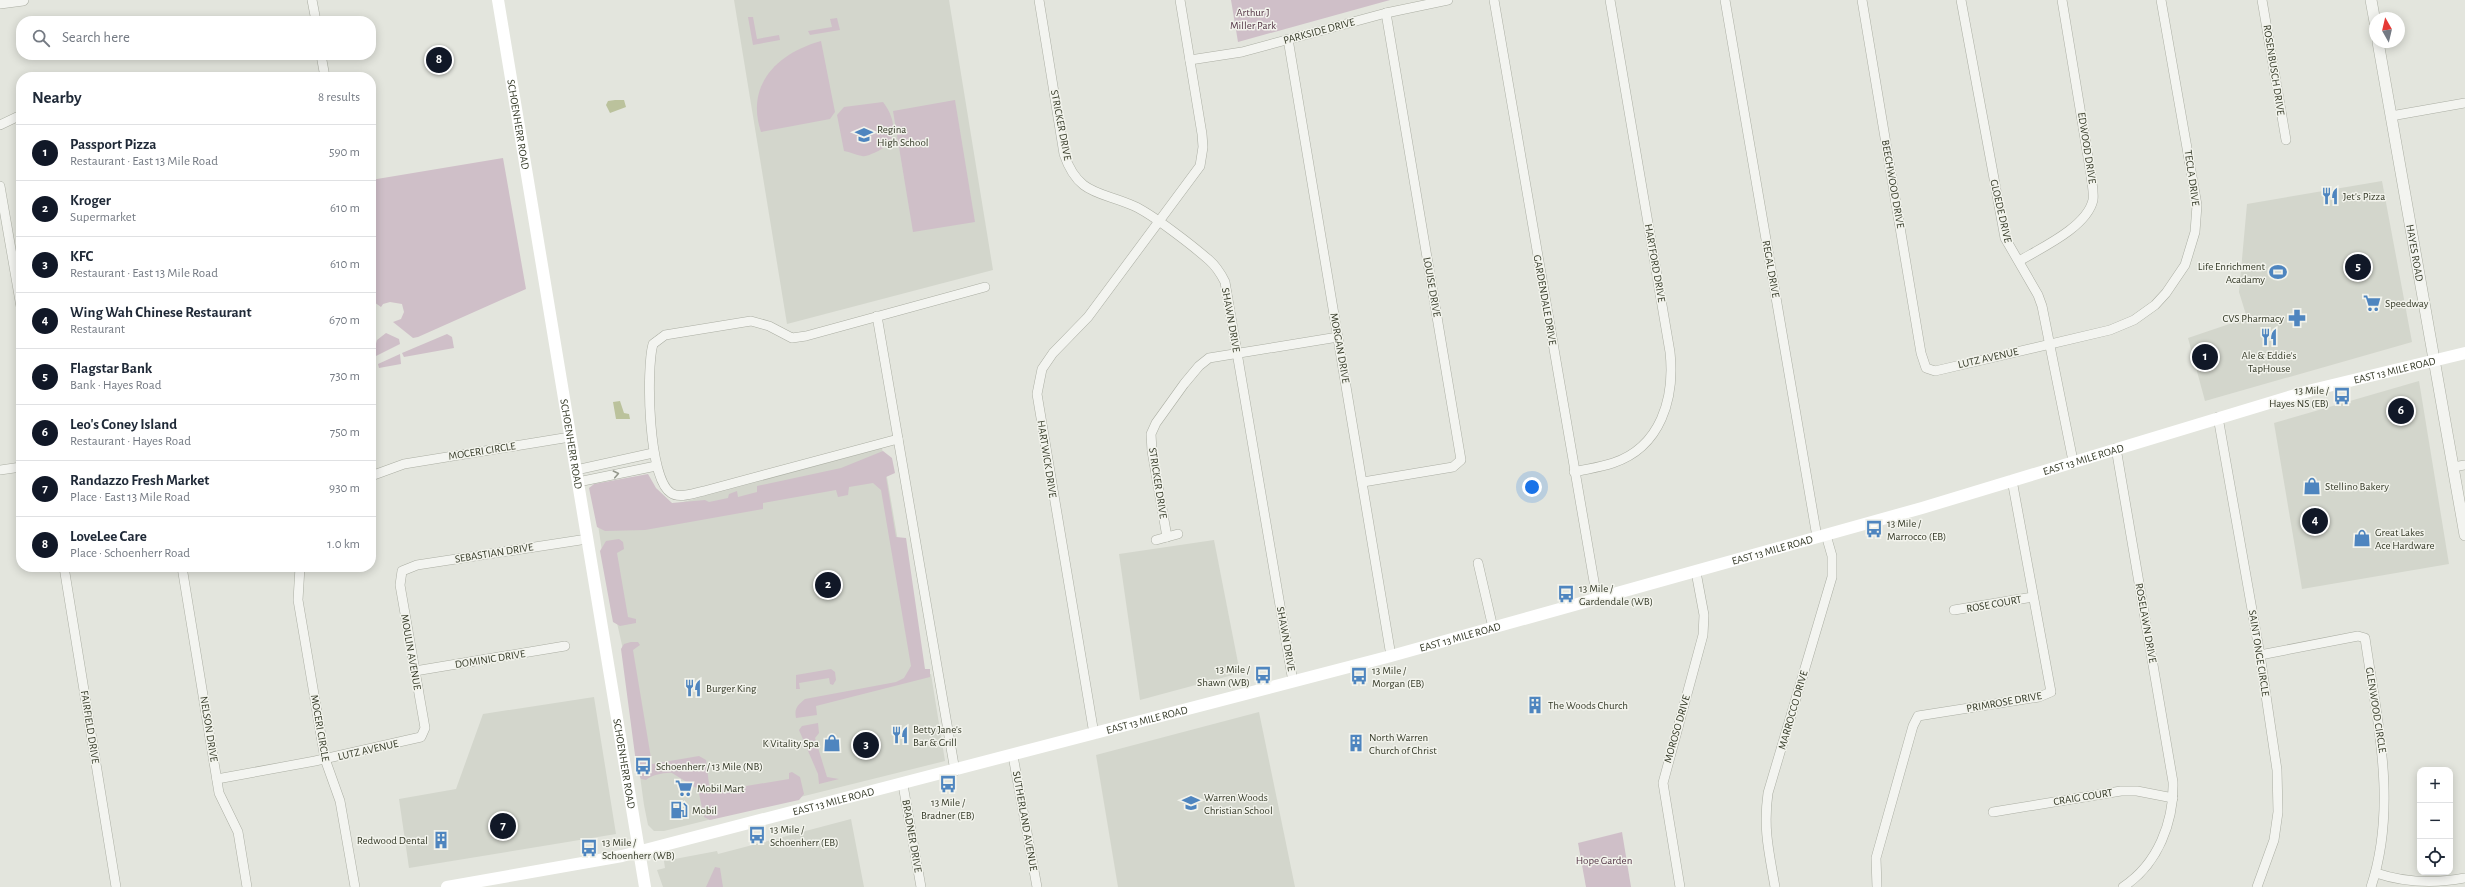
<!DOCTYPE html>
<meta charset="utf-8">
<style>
:root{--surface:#fff;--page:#f2f2f3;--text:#1f2937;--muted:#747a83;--line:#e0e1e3;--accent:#111827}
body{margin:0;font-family:"Alegreya Sans",sans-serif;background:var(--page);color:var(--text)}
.controls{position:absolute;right:12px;bottom:12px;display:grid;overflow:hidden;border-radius:8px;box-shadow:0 2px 10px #0003}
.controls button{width:36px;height:36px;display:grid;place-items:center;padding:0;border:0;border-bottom:1px solid var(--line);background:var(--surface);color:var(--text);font:20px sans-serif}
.compass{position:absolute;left:2369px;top:12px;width:36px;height:36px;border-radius:50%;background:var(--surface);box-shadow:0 2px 10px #0003;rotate:352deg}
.you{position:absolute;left:1532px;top:487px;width:14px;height:14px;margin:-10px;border:3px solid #fff;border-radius:50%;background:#1a73e8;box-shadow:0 0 0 6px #1a73e833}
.badge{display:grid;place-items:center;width:26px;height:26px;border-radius:50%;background:var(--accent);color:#fff;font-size:13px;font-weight:700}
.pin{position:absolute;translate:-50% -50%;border:2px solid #fff;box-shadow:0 1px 4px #0006}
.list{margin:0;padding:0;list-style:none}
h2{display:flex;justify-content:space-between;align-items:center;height:52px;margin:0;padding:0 16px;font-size:17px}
h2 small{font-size:13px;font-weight:400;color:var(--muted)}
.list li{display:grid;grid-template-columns:26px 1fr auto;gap:12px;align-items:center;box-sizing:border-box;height:56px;padding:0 16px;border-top:1px solid var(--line)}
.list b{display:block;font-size:15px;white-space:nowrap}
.list p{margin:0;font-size:13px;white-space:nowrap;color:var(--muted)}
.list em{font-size:13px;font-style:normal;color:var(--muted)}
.icon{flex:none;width:22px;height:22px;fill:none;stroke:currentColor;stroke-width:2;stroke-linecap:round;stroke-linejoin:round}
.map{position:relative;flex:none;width:2465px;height:887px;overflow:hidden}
.search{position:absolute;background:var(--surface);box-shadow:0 2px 10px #0003;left:16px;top:16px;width:360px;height:44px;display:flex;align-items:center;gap:10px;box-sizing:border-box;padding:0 14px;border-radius:16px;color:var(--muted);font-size:15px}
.panel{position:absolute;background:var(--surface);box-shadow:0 2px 10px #0003;left:16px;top:72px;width:360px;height:500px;border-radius:16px}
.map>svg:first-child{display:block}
</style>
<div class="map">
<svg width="2465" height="887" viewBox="0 0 2465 887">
<rect width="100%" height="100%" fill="#e3e5dd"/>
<g fill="#d3d6cc">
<path d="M 734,0 L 949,0 L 993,270 L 787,324 Z"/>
<path d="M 2382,181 L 2412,342 L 2205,401 L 2188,338 L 2247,318 L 2239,292 L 2247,204 Z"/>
<path d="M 2419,381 L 2449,564 L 2302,589 L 2274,423 Z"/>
<path d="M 882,448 L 921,676 L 931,674 L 945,761 L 664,831 L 654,831 L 648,825 L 644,805 L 622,645 L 617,623 L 612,616 L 598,525 Z"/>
<path d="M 1214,540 L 1240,673 L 1140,700 L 1119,554 Z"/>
<path d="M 594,697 L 616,834 L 409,868 L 399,799 L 456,789 L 483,714 Z"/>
<path d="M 1259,712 L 1295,887 L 1118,887 L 1096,755 Z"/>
<path d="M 851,819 L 864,887 L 663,887 L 657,870 L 665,868 L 664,861 L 717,851 L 718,854 Z"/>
</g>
<g fill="#cfbfc8">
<path d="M 1231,0 L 1390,0 L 1238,42 Z"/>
<path d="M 748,17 L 753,17 L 757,39 L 779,35 L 780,40 L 753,45 Z"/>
<path d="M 837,18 L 840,30 L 810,35 L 808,31 L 832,27 L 830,19 Z"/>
<path d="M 821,41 L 835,112 L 830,119 L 761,132 C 745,84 778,53 821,41 Z"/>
<path d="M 955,100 L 975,222 L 913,232 L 893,111 Z"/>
<path d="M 883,102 C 897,120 899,143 874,153 C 871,154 866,157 862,156 C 856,155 850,152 844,151 L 837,115 L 844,107 Z"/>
<path d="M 503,158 L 526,289 L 418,337 L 413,338 L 393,322 L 401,319 L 404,312 L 402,304 L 390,302 L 383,304 L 381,307 L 371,300 L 371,180 Z"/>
<path d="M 386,333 L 399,339 L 400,344 L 376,356 L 373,354 L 377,340 Z"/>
<path d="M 447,334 L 452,337 L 454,348 L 404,357 L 402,353 Z"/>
<path d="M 400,354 L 401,364 L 379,368 L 378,364 Z"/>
<path d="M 883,451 L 892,458 L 895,473 L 886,477 L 896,537 L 906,538 L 925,669 L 930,669 L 930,677 L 816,706 L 817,715 L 796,718 C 794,708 798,705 805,699 L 896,682 L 904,678 L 911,666 L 881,490 L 873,483 L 849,487 L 848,495 L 838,497 L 836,490 L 763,503 L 763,509 L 645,530 L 605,531 L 597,527 L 589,488 L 594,484 L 648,474 L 656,488 L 672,503 L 705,500 L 709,502 L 728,498 L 729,494 L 737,491 L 738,497 L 757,492 L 757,486 L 841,468 Z"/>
<path d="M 619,539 L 623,542 L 624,549 L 617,553 L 628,617 L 636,619 L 636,623 L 620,626 L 613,622 L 600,551 L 606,541 Z"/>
<path d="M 631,642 L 638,642 L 640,645 L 633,650 L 652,764 L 699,756 L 706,760 L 710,792 L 789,779 L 789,773 L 792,772 L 800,777 L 804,794 L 799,800 L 710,820 L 704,817 L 698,789 L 672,773 C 666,772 651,775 646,780 L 641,779 L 637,770 L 621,649 L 624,644 Z"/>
<path d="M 831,669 L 835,672 L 836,680 L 833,685 L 830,684 L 829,678 L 799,683 L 800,689 L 796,689 L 796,675 Z"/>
<path d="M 818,723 L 819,733 L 815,738 L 827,777 L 839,779 L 819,784 L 818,774 L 799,730 L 802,726 Z"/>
<path d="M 1622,832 L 1631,887 L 1586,887 L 1578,843 Z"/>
<path d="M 715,867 L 720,868 L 723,887 L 706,887 Z"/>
</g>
<g fill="#bbc29c">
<path d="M 615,100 L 624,100 L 626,107 L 610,113 L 606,105 L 608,101 Z"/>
<path d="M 620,401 L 624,413 L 629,414 L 630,419 L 616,419 L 613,402 Z"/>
</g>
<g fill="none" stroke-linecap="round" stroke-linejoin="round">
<g stroke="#abaea3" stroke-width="10">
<g id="minor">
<path d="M 312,0 L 316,21"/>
<path d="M 1039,0 L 1064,154 C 1078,196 1101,191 1134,206 C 1152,214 1193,246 1209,260 C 1216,266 1221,274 1225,282 L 1293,682"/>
<path d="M 1494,0 L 1597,599"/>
<path d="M 1725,0 L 1817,537"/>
<path d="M 1862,0 L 1921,353 L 1926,368 L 1935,371 L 2110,330 L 2134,320 L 2155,305 L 2166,293 L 2185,265 L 2195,232 L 2197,205 L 2161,0"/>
<path d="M 1961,0 L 2005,238 L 2038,295 L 2042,306 L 2073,461"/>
<path d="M 2262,0 L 2286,140"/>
<path d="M 1288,39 L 1391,656"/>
<path d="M 321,55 L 325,77"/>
<path d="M 1190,60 L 1242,52 L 1386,13 L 1448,0"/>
<path d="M 2391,116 L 2465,103"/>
<path d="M 0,125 L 21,115"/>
<path d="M 0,186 L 21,307"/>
<path d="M 2019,261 C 2041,248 2087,227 2093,200 C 2094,192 2092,184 2091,175 L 2062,0"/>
<path d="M 877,316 L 955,771"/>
<path d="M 2218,417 L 2260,655 L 2277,770 L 2278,812 L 2274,840 L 2257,887"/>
<path d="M 898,439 L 704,491 C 694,493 679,499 671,493 C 648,479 646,369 653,344 L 665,335 L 751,321 L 769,326 L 792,338 L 806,336 L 985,287"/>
<path d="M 2116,448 L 2173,782 C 2174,822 2158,864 2123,887"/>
<path d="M 2453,467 L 2465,465"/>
<path d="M 0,470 L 21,467"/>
<path d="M 576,470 L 653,453"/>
<path d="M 1574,472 C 1587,469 1601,467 1613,463 C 1661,447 1675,398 1670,352 L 1610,0"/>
<path d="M 371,476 L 404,464 L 570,437"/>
<path d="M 578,482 L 656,466"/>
<path d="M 1363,482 L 1453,467 L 1461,460 L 1386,13"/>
<path d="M 1167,537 L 1152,451 L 1151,434 L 1156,423 L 1184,384 L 1199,366 L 1209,358 L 1338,337"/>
<path d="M 1156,540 L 1178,534"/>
<path d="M 1478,563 L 1493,628"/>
<path d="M 64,567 L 116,887"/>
<path d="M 182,567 L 219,793 L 238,832 L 247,887"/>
<path d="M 300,567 L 298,600 L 325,759 L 340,801 L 355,887"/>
<path d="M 1954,610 L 2033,597"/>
<path d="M 2260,655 L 2358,636 L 2365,638 C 2377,721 2398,805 2371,887"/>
<path d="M 415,671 L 565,646"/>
<path d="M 1094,734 L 1037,394 L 1042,369 L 1053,353 L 1088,317 L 1200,166 L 1203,147 L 1202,134 L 1180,0"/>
<path d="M 1013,756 L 1037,887"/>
<path d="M 217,779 L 315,761 L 421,737 L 425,728 L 400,585 L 402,571 L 417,565 L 587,539"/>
<path d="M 903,785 L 921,887"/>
<path d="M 1993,812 L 2121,791 L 2137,791 L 2173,798"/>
<path d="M 2376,873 C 2406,883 2434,884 2465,878"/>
<path d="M 1680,887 L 1663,783 L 1703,635 L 1704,615 L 1696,572"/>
<path d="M 1775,887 C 1769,852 1763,829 1768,793 L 1832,577 L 1832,556 L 1826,535"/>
<path d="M 1877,887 L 1876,858 L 1913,726 L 1918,716 L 2039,697 L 2051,692 L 2012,480"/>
</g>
</g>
<g stroke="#abaea3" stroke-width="12">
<g id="tertiary">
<path d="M 2371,0 L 2375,22"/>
<path d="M 0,3 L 23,0"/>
<path id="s1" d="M 2378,42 L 2465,535"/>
</g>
</g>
<use href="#minor" stroke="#f3f4f0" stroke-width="9"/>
<use href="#tertiary" stroke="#f3f4f0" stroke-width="11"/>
<g stroke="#fff" stroke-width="12">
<path id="s2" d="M 498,0 L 645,887"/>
<path id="s3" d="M 447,887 L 622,856 L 1391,656 L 1922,508 L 2312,390 L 2465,353"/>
</g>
</g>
<defs><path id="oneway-chevron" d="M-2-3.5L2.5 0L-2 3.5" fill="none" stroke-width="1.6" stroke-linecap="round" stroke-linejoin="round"/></defs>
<use stroke="#94978c" href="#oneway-chevron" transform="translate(616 474) rotate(-12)"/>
<defs>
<g id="school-bare" transform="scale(1.38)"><path d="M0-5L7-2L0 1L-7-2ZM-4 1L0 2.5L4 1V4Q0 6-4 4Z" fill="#4e85bf" stroke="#f2f3ec" stroke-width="2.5" paint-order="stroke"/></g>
<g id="restaurant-bare" transform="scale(1.38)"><path d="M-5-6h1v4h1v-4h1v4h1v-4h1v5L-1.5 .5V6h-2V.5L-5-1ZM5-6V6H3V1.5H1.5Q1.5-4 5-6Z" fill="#4e85bf" stroke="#f2f3ec" stroke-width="2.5" paint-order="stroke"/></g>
<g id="stadium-bare" transform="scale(1.38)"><path d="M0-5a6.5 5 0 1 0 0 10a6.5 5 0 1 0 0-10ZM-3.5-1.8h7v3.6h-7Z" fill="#4e85bf" stroke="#f2f3ec" stroke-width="2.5" paint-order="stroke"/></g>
<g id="supermarket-bare" transform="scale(1.38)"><path d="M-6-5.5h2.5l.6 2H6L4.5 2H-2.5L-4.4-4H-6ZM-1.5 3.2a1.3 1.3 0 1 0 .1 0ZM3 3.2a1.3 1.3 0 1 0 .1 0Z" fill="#4e85bf" stroke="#f2f3ec" stroke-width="2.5" paint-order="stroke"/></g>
<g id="pharmacy-bare" transform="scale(1.38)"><path d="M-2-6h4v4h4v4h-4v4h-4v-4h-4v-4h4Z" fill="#4e85bf" stroke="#f2f3ec" stroke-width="2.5" paint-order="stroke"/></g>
<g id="bus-bare" transform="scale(1.38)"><path d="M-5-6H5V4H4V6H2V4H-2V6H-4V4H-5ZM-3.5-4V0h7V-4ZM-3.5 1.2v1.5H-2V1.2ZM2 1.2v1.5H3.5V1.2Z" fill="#4e85bf" stroke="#f2f3ec" stroke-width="2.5" paint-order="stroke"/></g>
<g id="shop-bare" transform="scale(1.38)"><path d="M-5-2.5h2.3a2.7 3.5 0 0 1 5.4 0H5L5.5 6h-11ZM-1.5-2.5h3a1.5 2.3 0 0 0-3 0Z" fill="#4e85bf" stroke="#f2f3ec" stroke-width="2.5" paint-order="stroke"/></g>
<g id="building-bare" transform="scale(1.38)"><path d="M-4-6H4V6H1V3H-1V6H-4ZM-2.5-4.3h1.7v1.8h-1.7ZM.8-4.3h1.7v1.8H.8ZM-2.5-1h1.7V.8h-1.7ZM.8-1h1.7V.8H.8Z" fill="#4e85bf" stroke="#f2f3ec" stroke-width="2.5" paint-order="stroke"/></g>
<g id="fuel-bare" transform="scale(1.38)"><path d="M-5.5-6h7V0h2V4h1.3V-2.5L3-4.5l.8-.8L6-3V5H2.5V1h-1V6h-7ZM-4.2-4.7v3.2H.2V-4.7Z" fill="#4e85bf" stroke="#f2f3ec" stroke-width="2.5" paint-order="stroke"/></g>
</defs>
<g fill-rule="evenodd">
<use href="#school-bare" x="864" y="135"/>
<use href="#restaurant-bare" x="2330" y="196"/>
<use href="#stadium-bare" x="2278" y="272"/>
<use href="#supermarket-bare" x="2372" y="303"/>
<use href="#pharmacy-bare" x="2297" y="318"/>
<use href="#restaurant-bare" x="2269" y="337"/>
<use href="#bus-bare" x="2342" y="396"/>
<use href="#shop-bare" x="2312" y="486"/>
<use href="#bus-bare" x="1874" y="529"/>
<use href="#shop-bare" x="2362" y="538"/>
<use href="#bus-bare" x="1566" y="594"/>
<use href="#bus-bare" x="1263" y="675"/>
<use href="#bus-bare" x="1359" y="676"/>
<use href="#restaurant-bare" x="693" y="688"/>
<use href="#building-bare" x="1535" y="705"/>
<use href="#restaurant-bare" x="900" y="735"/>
<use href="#shop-bare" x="832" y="743"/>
<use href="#building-bare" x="1356" y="743"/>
<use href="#bus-bare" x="643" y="766"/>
<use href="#bus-bare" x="948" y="784"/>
<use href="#supermarket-bare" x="684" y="788"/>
<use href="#school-bare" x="1191" y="803"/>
<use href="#fuel-bare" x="679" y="810"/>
<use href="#bus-bare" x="757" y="835"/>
<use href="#building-bare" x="441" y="840"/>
<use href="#bus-bare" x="589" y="848"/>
</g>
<g text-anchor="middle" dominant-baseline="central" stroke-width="3" stroke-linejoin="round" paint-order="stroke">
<g font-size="11" fill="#553747" stroke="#f2f3ec">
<text x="1253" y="12">Arthur J<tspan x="1253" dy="13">Miller Park</tspan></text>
<text x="1604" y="860">Hope Garden</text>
</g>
<g font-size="11" fill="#353a28" stroke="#f2f3ec">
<text transform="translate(1319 31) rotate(-15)">PARKSIDE DRIVE</text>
<text transform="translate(2274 70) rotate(81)">ROSENBUSCH DRIVE</text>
<text stroke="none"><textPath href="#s2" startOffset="126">SCHOENHERR ROAD</textPath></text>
<text transform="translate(1061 125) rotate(79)">STRICKER DRIVE</text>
<text transform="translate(2087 148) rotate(81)">EDWOOD DRIVE</text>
<text transform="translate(2192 178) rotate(82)">TECLA DRIVE</text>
<text transform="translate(1893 184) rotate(80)">BEECHWOOD DRIVE</text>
<text transform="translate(2001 211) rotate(77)">GLOEDE DRIVE</text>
<text stroke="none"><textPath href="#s1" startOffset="214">HAYES ROAD</textPath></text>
<text transform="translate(1655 263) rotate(80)">HARTFORD DRIVE</text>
<text transform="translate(1771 269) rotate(80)">REGAL DRIVE</text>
<text transform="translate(1432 287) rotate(80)">LOUISE DRIVE</text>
<text transform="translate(1545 300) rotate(80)">GARDENDALE DRIVE</text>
<text transform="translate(1231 320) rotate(80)">SHAWN DRIVE</text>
<text transform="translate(1340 348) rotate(80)">MORGAN DRIVE</text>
<text transform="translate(1988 358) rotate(-13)">LUTZ AVENUE</text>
<text stroke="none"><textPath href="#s3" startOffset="2016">EAST 13 MILE ROAD</textPath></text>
<text stroke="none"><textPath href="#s2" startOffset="450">SCHOENHERR ROAD</textPath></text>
<text transform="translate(482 451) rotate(-9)">MOCERI CIRCLE</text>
<text stroke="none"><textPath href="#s3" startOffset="1692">EAST 13 MILE ROAD</textPath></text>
<text transform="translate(1047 459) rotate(81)">HARTWICK DRIVE</text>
<text transform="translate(1158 483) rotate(81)">STRICKER DRIVE</text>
<text stroke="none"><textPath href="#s3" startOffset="1368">EAST 13 MILE ROAD</textPath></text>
<text transform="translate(494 553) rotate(-9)">SEBASTIAN DRIVE</text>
<text transform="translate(1994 604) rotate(-10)">ROSE COURT</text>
<text transform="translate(2146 623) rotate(80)">ROSELAWN DRIVE</text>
<text stroke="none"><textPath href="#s3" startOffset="1044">EAST 13 MILE ROAD</textPath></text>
<text transform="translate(1286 639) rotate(80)">SHAWN DRIVE</text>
<text transform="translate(411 652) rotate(80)">MOULIN AVENUE</text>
<text transform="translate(2259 653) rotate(81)">SAINT ONGE CIRCLE</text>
<text transform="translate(490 659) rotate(-9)">DOMINIC DRIVE</text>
<text transform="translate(2004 702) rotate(-10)">PRIMROSE DRIVE</text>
<text transform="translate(1793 710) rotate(-74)">MARROCCO DRIVE</text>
<text transform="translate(2376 710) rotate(81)">GLENWOOD CIRCLE</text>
<text stroke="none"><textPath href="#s3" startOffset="720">EAST 13 MILE ROAD</textPath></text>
<text transform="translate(90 727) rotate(81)">FAIRFIELD DRIVE</text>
<text transform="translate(320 728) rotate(80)">MOCERI CIRCLE</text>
<text transform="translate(209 729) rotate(81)">NELSON DRIVE</text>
<text transform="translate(1677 729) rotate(-74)">MOROSO DRIVE</text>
<text transform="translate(368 750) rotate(-13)">LUTZ AVENUE</text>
<text stroke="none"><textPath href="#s2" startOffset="774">SCHOENHERR ROAD</textPath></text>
<text transform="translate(2083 797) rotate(-9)">CRAIG COURT</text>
<text stroke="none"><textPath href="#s3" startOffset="396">EAST 13 MILE ROAD</textPath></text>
<text transform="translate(1025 821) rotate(80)">SUTHERLAND AVENUE</text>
<text transform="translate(912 836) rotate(80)">BRADNER DRIVE</text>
</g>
<g font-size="11" fill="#353a28" stroke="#f2f3ec" text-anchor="start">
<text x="877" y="129">Regina<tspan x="877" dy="13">High School</tspan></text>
<text x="2343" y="196">Jet's Pizza</text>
<text x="2265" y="266" text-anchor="end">Life Enrichment<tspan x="2265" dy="13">Acadamy</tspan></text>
<text x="2385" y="303">Speedway</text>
<text x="2284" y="318" text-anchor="end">CVS Pharmacy</text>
<text x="2269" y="355" text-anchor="middle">Ale &amp; Eddie's<tspan x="2269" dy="13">TapHouse</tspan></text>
<text x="2329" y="390" text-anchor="end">13 Mile /<tspan x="2329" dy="13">Hayes NS (EB)</tspan></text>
<text x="2325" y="486">Stellino Bakery</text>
<text x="1887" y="523">13 Mile /<tspan x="1887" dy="13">Marrocco (EB)</tspan></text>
<text x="2375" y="532">Great Lakes<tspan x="2375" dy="13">Ace Hardware</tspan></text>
<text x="1579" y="588">13 Mile /<tspan x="1579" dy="13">Gardendale (WB)</tspan></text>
<text x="1250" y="669" text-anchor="end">13 Mile /<tspan x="1250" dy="13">Shawn (WB)</tspan></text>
<text x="1372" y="670">13 Mile /<tspan x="1372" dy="13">Morgan (EB)</tspan></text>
<text x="706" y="688">Burger King</text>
<text x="1548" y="705">The Woods Church</text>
<text x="913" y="729">Betty Jane's<tspan x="913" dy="13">Bar &amp; Grill</tspan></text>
<text x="1369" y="737">North Warren<tspan x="1369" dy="13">Church of Christ</tspan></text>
<text x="819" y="743" text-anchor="end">K Vitality Spa</text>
<text x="656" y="766">Schoenherr / 13 Mile (NB)</text>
<text x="697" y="788">Mobil Mart</text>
<text x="1204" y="797">Warren Woods<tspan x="1204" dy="13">Christian School</tspan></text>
<text x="948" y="802" text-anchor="middle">13 Mile /<tspan x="948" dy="13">Bradner (EB)</tspan></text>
<text x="692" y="810">Mobil</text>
<text x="770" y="829">13 Mile /<tspan x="770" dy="13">Schoenherr (EB)</tspan></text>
<text x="428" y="840" text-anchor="end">Redwood Dental</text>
<text x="602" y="842">13 Mile /<tspan x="602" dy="13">Schoenherr (WB)</tspan></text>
</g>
</g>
</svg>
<div class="controls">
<button>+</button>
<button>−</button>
<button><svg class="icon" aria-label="locate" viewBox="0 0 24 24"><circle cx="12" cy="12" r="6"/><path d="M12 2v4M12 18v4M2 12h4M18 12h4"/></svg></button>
</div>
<svg class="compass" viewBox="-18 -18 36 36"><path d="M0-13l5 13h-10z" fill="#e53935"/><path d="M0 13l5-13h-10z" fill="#747a83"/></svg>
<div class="you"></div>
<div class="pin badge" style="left:2205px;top:357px">1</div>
<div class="pin badge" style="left:828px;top:585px">2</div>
<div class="pin badge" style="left:866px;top:745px">3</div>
<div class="pin badge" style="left:2315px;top:521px">4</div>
<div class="pin badge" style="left:2358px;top:267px">5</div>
<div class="pin badge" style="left:2401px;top:411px">6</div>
<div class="pin badge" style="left:503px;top:826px">7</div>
<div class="pin badge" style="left:439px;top:60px">8</div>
<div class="search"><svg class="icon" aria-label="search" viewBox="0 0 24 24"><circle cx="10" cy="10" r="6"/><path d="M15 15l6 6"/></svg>Search here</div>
<section class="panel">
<h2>Nearby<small>8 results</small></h2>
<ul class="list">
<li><span class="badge">1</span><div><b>Passport Pizza</b><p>Restaurant · East 13 Mile Road</p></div><em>590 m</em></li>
<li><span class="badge">2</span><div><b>Kroger</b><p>Supermarket</p></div><em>610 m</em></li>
<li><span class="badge">3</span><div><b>KFC</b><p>Restaurant · East 13 Mile Road</p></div><em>610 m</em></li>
<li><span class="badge">4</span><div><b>Wing Wah Chinese Restaurant</b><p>Restaurant</p></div><em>670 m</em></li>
<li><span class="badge">5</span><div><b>Flagstar Bank</b><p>Bank · Hayes Road</p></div><em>730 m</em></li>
<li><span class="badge">6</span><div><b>Leo's Coney Island</b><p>Restaurant · Hayes Road</p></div><em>750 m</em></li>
<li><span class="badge">7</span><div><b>Randazzo Fresh Market</b><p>Place · East 13 Mile Road</p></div><em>930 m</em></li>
<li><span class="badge">8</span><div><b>LoveLee Care</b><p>Place · Schoenherr Road</p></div><em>1.0 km</em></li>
</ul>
</section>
</div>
